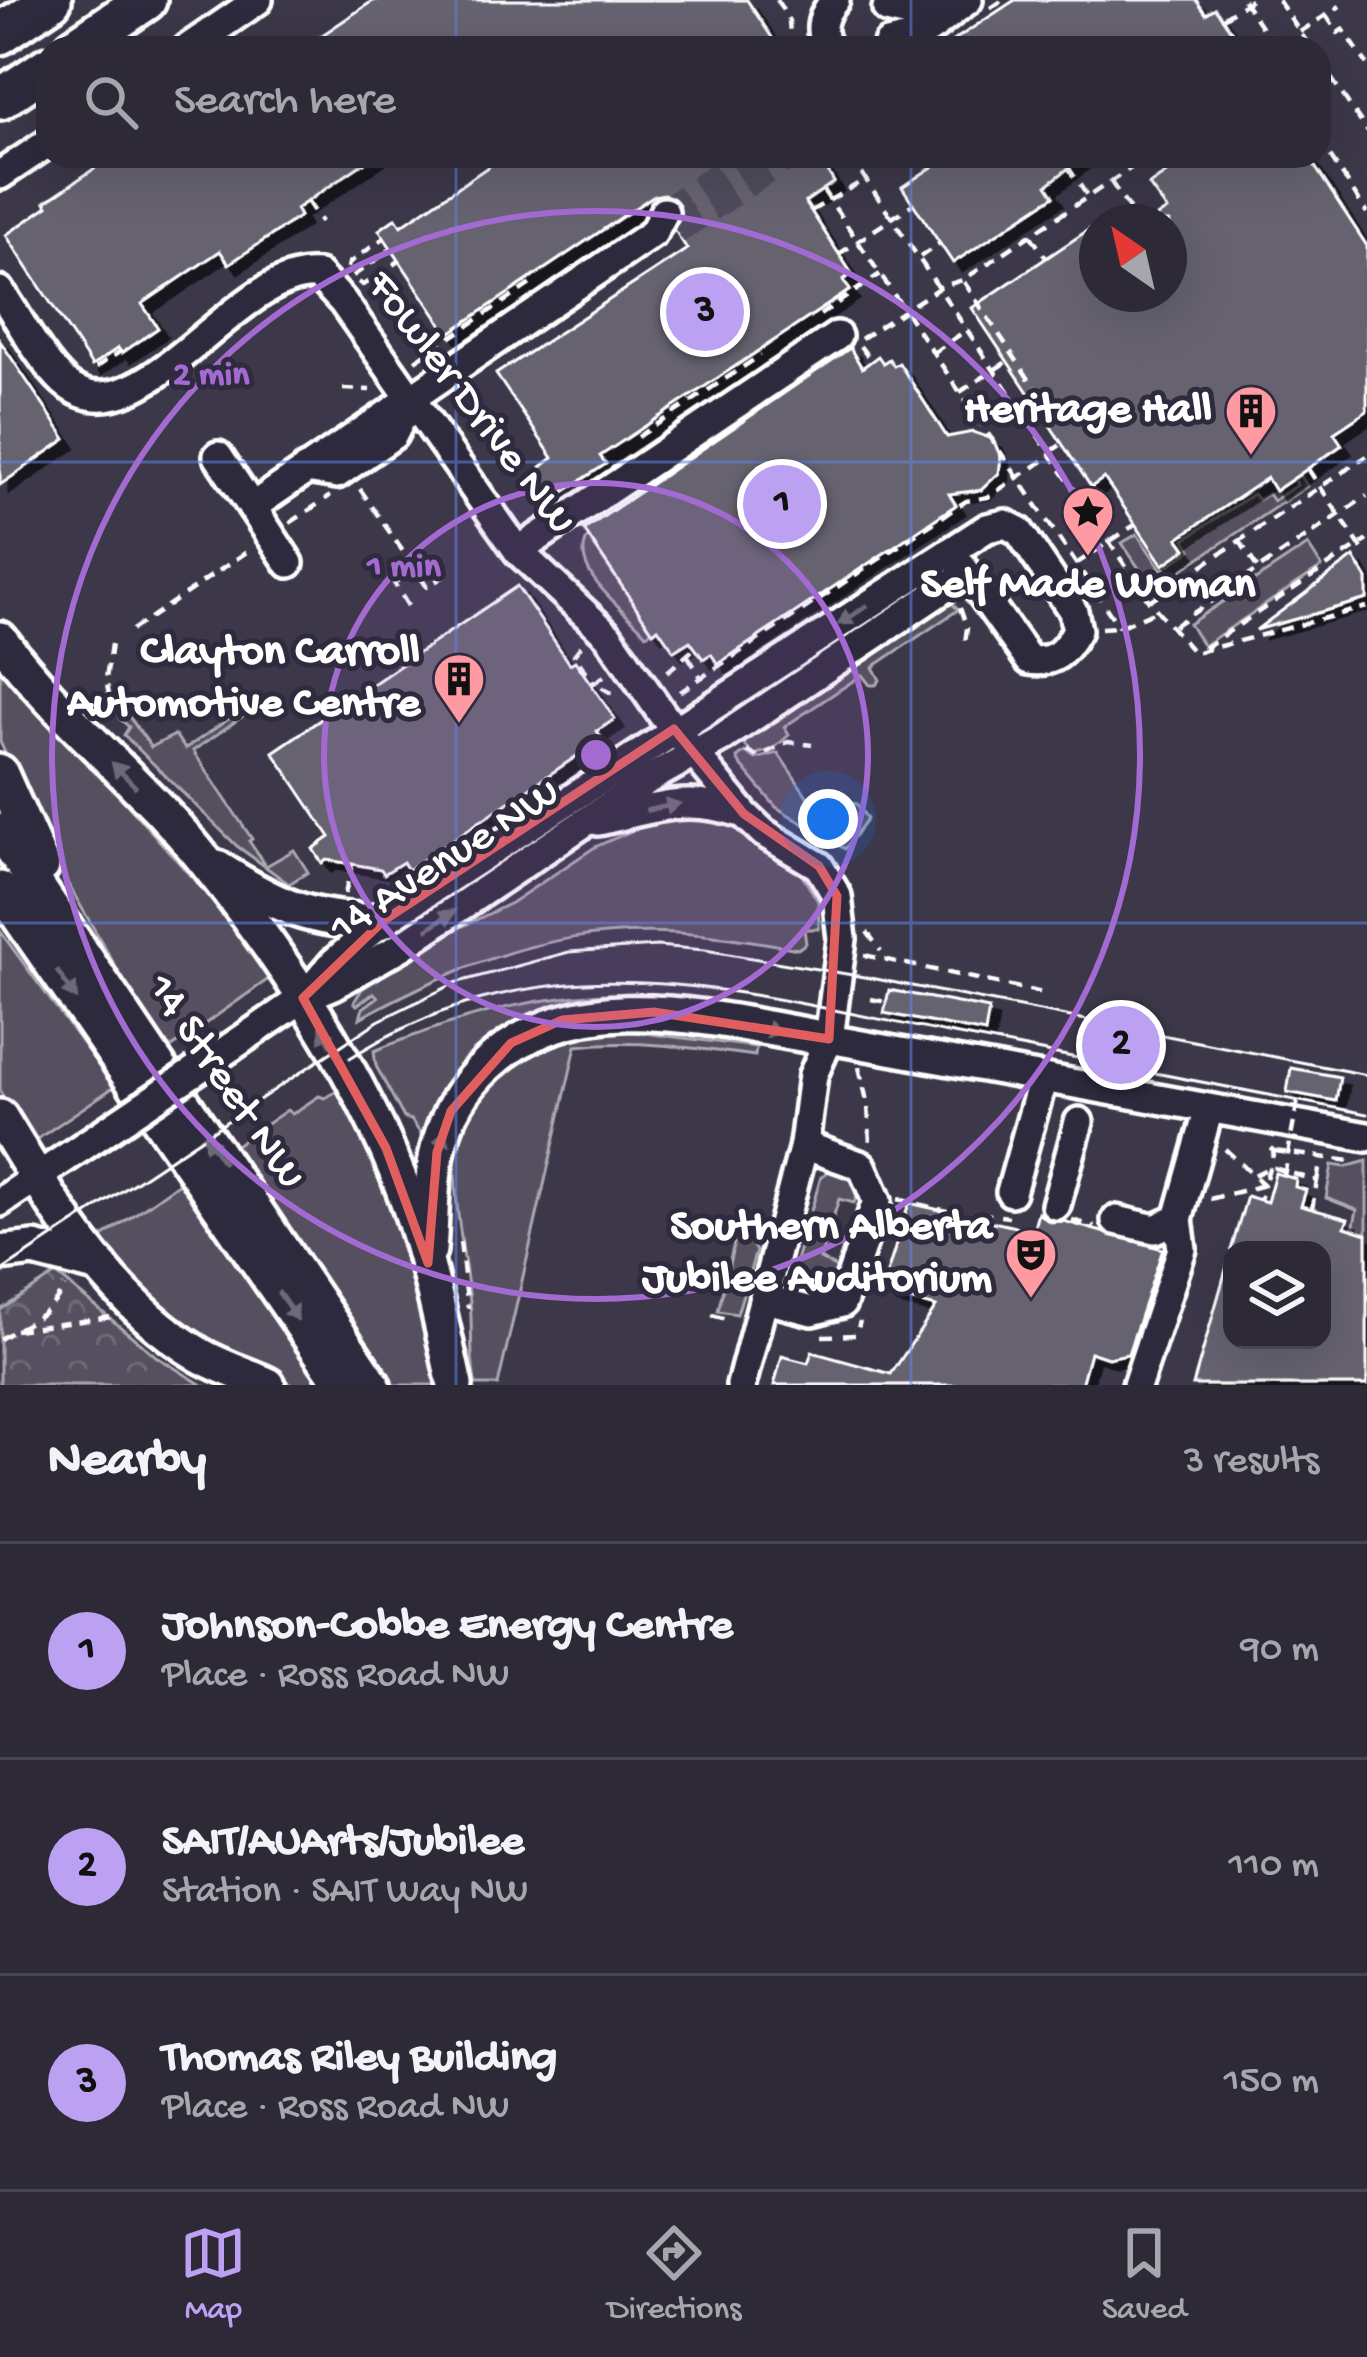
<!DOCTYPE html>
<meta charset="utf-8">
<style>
:root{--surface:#2d2937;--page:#393542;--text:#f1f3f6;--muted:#a7a6ad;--line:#484552;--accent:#bca0f2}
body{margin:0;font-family:"Gochi Hand",sans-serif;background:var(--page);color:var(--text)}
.controls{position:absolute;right:36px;bottom:36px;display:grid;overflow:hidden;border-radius:24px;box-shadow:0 12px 48px #0002}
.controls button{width:108px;height:108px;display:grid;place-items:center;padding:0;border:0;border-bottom:3px solid var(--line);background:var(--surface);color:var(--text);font:60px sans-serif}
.compass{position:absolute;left:1079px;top:204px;width:108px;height:108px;border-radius:50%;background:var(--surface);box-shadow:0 12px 48px #0002;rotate:326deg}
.you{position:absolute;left:828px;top:819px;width:42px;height:42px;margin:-30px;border:9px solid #fff;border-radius:50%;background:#1a73e8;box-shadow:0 0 0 18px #1a73e833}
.badge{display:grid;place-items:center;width:78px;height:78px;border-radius:50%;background:var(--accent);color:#111;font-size:39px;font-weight:700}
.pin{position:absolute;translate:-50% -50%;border:6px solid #fff;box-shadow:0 3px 12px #0006}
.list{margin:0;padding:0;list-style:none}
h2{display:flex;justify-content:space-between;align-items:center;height:156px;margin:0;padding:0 48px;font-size:51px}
h2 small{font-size:39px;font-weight:400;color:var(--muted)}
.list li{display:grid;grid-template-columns:78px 1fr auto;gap:36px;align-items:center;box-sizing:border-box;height:216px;padding:0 48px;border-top:3px solid var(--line)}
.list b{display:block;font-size:45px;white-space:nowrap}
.list p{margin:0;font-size:39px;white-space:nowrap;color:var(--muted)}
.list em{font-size:39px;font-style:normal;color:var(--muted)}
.icon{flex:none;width:66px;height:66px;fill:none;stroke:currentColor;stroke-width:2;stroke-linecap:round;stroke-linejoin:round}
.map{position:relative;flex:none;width:1367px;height:1385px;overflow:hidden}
.search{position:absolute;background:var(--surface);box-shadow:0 12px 48px #0002;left:36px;right:36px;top:36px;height:132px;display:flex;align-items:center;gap:30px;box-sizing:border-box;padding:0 42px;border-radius:36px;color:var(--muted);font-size:45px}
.sheet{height:804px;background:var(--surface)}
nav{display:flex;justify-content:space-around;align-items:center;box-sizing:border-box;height:168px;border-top:3px solid var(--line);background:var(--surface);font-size:33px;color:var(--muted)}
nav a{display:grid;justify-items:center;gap:6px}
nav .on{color:var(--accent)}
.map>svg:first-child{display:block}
</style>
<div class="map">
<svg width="1367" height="1385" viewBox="0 0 1367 1385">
<defs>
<pattern id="forest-crowns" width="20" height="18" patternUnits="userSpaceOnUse" patternTransform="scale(3)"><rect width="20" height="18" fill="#555060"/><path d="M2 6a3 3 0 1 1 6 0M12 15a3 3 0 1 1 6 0" fill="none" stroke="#6e6a78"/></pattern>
<filter id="shadow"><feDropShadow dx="9" dy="9" stdDeviation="0" flood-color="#0009"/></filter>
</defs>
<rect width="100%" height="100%" fill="#3c3749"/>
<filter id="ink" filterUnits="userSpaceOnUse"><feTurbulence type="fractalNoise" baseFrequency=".00833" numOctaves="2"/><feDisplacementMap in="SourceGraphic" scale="24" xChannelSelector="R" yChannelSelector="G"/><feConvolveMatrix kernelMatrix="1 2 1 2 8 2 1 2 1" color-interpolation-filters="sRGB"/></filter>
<g filter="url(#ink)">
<g fill="#555060" stroke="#aaa8b0" stroke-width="3">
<path d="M 1300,475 L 1307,486 L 1153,589 L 1122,543 L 1137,534 L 1162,570 L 1191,550 L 1185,539 L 1253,494 L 1258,500 L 1268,494 L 1273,501 L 1297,485 L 1294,479 Z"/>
<path d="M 588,537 L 652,631 L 646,634 C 625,609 568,571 588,537 Z"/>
<path d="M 1308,545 L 1322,567 L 1203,646 L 1189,624 Z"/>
<path d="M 946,601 L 950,601 L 958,610 L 873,667 L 880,680 L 876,685 L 870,685 L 862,675 L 784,727 L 789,735 L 772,750 L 753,755 L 740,739 Z"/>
<path d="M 0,660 C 89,768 188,865 273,976 L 165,1052 L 68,884 L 0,742 Z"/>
<path d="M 115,697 L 151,747 L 175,735 L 185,749 L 252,703 L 256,707 L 193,751 L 252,839 L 249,841 L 266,866 L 294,850 L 308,872 L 289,884 L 237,846 L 124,735 L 129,727 L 119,718 Z"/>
<path d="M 745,752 L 756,759 L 778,753 L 807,796 L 857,804 L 867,819 L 845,849 L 776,807 L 740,764 L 737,758 Z"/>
<path d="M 670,814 L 727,821 L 801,874 L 818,901 L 819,929 L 804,929 L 806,943 L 798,949 C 619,914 519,932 360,1018 L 363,1008 L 378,997 L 374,993 L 357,1005 L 354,1002 L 362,989 L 445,935 L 511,903 L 595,847 Z"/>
<path d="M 0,931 L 114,1087 L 33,1142 L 0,1092 Z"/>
<path d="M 646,993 L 788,1014 L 786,1025 C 715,1014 565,975 509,1030 C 480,1058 451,1108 426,1141 L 411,1120 L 404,1118 L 376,1066 L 374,1051 C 466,1014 546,991 646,993 Z"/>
<path d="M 619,1030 L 756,1047 L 755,1056 C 695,1048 637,1039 576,1046 L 498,1385 L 476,1385 C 469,1358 473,1330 470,1302 C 465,1257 450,1189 457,1145 C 468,1072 554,1033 619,1030 Z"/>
<path d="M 340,1089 L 376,1159 L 410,1255 L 439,1385 L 389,1385 L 230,1149 L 287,1110 L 292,1114 L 319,1096 L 325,1098 Z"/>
<path d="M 1367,1161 L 1367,1234 L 1353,1230 L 1357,1210 L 1326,1198 L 1332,1165 L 1345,1167 Z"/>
<path d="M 830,1170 C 846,1170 853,1175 861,1188 L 854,1203 L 839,1199 L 820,1259 L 840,1270 L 832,1294 L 799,1299 L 791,1287 L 792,1274 L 821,1177 Z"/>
<path d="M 179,1183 L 321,1385 L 292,1385 L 279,1380 L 211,1343 L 155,1301 L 94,1243 Z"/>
<path d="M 720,1235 L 750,1242 L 756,1251 L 737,1314 L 718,1311 L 734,1243 L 718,1239 L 716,1236 Z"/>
</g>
<path fill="url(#forest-crowns)" stroke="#aaa8b0" stroke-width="3" d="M 56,1274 L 157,1357 L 202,1385 L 0,1385 L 0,1310 Z"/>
<g fill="#666270" stroke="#fff" stroke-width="3" filter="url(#shadow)">
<path d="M 374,0 L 747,0 L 779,48 L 303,48 Z"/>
<path d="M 1015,0 L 1196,0 L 1206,14 L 1215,8 L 1243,48 L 942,48 Z"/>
<path d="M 113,156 L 374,156 L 296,209 L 300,216 L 229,264 L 220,251 L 142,304 L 158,328 L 122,353 L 118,348 L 92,366 L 6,235 L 48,206 L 45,202 Z"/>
<path d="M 504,156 L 818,156 L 834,182 L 805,202 L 852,274 L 843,280 L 850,290 L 600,456 L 606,464 L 550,501 L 537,481 L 541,467 L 553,458 L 496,374 L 687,249 L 675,230 L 682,212 L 678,201 L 664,194 L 653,196 L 448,334 L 379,230 L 396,218 L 401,226 Z"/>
<path d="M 949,156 L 1084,156 L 1047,185 L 1054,196 L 953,263 L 902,187 Z"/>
<path d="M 1191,156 L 1308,156 L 1367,246 L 1367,411 L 1334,433 L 1342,445 L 1275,491 L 1267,478 L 1178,538 L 1186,549 L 1163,565 L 1104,478 L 1091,487 L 972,308 L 1097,224 L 1097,294 L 1169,294 L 1169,222 L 1149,222 L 1167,210 L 1149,185 Z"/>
<path d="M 0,341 L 66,439 L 0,485 Z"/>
<path d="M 850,348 L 862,368 L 878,356 L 883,363 L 889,359 L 894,366 L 899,363 L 947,437 L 973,432 L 993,439 L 1001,458 L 999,473 L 981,490 L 949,494 L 956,505 L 718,664 L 711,654 L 703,659 L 690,641 L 674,651 L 658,628 L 653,632 L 584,530 Z"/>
<path d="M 1354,557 L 1367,579 L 1367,599 L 1256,630 Z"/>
<path d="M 517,586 L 570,664 L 575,661 L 615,719 L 597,731 L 602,739 L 408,870 L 403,862 L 384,874 L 381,869 L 352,864 L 327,860 L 322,863 L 313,849 L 330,837 L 273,752 Z"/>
<path d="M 889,990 L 989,1009 L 985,1033 L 884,1013 Z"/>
<path d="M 1291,1068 L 1340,1077 L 1336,1101 L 1287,1092 Z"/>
<path d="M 1275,1173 L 1296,1179 L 1295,1187 L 1306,1190 L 1301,1206 L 1348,1219 L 1345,1227 L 1367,1234 L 1367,1385 L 1193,1385 L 1227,1266 L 1232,1267 L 1232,1340 L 1322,1340 L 1322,1250 L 1231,1250 L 1247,1196 L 1267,1202 Z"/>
<path d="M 909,1203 L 1033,1231 L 1038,1213 L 1050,1222 L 1063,1221 L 1163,1249 L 1128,1354 L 1108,1358 L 1090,1352 L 1081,1385 L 774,1385 L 782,1356 L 808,1363 L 812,1352 L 891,1374 L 936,1307 L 887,1294 L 890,1285 L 884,1283 Z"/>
</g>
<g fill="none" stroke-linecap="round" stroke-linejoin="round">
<g stroke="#504b5b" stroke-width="27" stroke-dasharray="27 14" stroke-linecap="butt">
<path d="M 664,212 L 747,156"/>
<path d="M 676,231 L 788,156"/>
</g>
<g stroke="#fff" stroke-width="36">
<g id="minor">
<path d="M 887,9 L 913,15 L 951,10"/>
<path d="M 888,44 C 934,34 933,24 968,0"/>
<path d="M 188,48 L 258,0"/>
<path d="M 828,48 C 817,30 822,15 835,0"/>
<path d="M 0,175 L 48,143"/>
<path d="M 0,291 C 20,320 39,359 64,382 C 139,447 237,266 318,275 L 343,302 L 518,551 L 608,635 L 662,714 L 744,814 L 764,833 L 819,866 L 837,896 L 842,939 L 829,1039 L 1367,1137"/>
<path d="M 218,456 L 289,563"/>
<path d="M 306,469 L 337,474 L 393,435 L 409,403"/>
<path d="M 252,507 L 653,233 L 664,212"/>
<path d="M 518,551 L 837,336"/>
<path d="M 598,821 C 654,809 684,794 741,813"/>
<path d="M 303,998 L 334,962 L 383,921 L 936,561 L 987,528 L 1005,524 L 1019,531 L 1073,611 L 1077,630 C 1065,651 1055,664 1029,660 L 951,551"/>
<path d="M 231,1047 L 303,998 L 334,985 L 402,946 L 649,779 L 720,739 L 966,574"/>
<path d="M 1011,1192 L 1043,1078"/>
<path d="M 0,1202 L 85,1145"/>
<path d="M 1056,1205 L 1079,1122"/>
<path d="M 1116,1220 L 1155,1229 L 1178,1219 L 1209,1109"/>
<path d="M 766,1299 L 812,1311 L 842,1303 L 877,1201 L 862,1166 L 804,1145"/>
<path d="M 741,1385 L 804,1145 L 813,1075 L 829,1039"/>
<path d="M 1137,1385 L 1182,1249 L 1178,1219"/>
</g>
</g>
<g stroke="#fff" stroke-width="42">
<g id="major">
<path d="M 0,639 C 60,720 142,782 205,861 C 285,961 363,1077 407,1199 C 428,1259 441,1322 455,1385"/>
<path d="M 0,772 L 42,866"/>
<path d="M 0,831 L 373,1385"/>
<path d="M 217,868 C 276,905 311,923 383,921"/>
<path d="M 0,889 L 343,1385"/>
<path d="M 0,1117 C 54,1205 108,1301 200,1355 C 221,1367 246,1375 268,1385"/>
<path d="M 429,1250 C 432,1217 430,1181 438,1149 C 446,1116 462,1087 488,1064 C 581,979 717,1021 829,1039"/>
<path d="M 0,1253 L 34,1249 L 100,1266"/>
</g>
</g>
<g stroke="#fff" stroke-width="48">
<g id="highway">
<path d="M 0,34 L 51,0"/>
<path d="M 75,48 L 146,0"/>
<path d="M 0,99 L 48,67"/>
</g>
</g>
<g stroke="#fff" stroke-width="4.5" stroke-dasharray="12 9" stroke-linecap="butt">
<path d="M 777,0 L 789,21 L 791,48"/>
<path d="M 1243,0 L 1276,48"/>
<path d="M 1278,0 L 1311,48"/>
<path d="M 991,8 L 1003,0"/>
<path d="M 1326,15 L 1338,33 L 1343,29 L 1367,64"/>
<path d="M 1223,18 L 1251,0"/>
<path d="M 1300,32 L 1340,6"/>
<path d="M 1319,60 L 1367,131"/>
<path d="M 1319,139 L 1367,213"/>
<path d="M 103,156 L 106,160"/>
<path d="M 850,156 L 1149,601 L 1194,653 L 1367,607"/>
<path d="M 1068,167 L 1088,197"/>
<path d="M 1111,182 L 1138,222"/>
<path d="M 823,190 L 1119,627"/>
<path d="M 307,201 L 321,222"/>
<path d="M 811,211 L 866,179"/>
<path d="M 1031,236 L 1046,258"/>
<path d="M 839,254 L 913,204"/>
<path d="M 920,257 L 940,243"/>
<path d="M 348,268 L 349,263 L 384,238"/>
<path d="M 353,276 L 391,249"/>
<path d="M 358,282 L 363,285 L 399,261"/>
<path d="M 964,282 L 1051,412"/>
<path d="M 820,315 L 880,274"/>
<path d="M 861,339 L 940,287 L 963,280 L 1149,156"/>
<path d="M 860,346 L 871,361"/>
<path d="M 933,353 L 968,329"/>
<path d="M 415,361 L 535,281"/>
<path d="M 96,368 L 121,351"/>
<path d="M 343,389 L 370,390"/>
<path d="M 960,392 L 1014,357"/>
<path d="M 1029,419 L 1047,406"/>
<path d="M 638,437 L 761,355"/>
<path d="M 1050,452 L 1062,444"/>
<path d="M 1308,469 L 1367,556"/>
<path d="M 360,489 L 415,569"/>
<path d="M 290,523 L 330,496"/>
<path d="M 1239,540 L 1258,569"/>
<path d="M 1076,564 L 1136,524"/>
<path d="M 1149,601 L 1367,456"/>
<path d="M 408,606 L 394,583 L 415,569 L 427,587 L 449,573"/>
<path d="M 960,608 L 967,628 L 965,643"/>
<path d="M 1174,626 L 1367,496"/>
<path d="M 1101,628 L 1119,627 L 1158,610"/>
<path d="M 132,630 L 251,549"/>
<path d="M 581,646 L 574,655 L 594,683 L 591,685"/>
<path d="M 1204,648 L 1367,540"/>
<path d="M 688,656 L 702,679"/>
<path d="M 667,672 L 695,648"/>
<path d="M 604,676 L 594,683 L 613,694"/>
<path d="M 680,692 L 966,501 L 988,497 L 1052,455"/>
<path d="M 107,716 L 112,711 L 106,679 L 111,644"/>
<path d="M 747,751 L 758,757 L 788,742 L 812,745"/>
<path d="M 345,894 L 352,864"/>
<path d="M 867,932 L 881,951"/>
<path d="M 864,955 L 1043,993"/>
<path d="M 871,999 L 886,1002"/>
<path d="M 859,1067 L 868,1105 L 870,1144"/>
<path d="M 1225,1149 L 1264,1185 L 1260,1200"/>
<path d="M 1274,1151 L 1351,1161"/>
<path d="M 1254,1175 L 1271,1167 L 1317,1181 L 1312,1209"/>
<path d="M 1317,1181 L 1321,1159"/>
<path d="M 898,1199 L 967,1216 L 974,1213 L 1009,1217"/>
<path d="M 1210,1199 L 1264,1185 L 1274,1151 L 1266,1144"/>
<path d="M 1072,1220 L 1095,1227"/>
<path d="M 460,1242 L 468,1308"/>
<path d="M 712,1315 L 730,1320"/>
<path d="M 15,1330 L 112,1317"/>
<path d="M 822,1336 L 856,1335 L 860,1321"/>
<path d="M 0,1339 C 26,1323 52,1315 64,1286"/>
</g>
<use href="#minor" stroke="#2f2a3d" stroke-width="27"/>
<use href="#major" stroke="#2f2a3d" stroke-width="33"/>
<use href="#highway" stroke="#2f2a3d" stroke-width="39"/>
<g stroke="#fff" stroke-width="3">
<path d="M 350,1058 C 548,932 737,992 948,1033 C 1088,1059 1227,1088 1367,1114"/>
<path d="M 0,1272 L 378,1021 L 455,983 L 569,952 L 657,946 L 705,950 L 876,979 L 1367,1075"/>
</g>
<g stroke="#fff" stroke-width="36" stroke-linecap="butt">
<path id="minor-bridge" d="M 85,1145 L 231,1047"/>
</g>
<path stroke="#fff" stroke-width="4.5" stroke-dasharray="12 9" stroke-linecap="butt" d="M 1284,1176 L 1299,1094"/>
<use href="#minor-bridge" stroke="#2f2a3d" stroke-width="27"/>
</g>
<defs><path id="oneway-solid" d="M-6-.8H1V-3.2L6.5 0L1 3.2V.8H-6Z" transform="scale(3)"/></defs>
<g fill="#6d6a77">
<use href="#oneway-solid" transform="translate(853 615) rotate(147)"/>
<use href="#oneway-solid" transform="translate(124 775) rotate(-134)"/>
<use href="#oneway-solid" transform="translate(663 807) rotate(-12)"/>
<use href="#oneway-solid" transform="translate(441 920) rotate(-34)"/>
<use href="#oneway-solid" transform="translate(67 985) rotate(55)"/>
<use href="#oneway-solid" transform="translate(764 1029) rotate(9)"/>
<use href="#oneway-solid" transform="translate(329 1041) rotate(-120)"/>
<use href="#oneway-solid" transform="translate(441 1147) rotate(-77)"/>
<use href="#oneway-solid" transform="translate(214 1149) rotate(-124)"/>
<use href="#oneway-solid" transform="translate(288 1306) rotate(55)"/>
</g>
</g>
<path fill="none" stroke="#e05e5e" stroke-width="9" stroke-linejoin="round" d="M 674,729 L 744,814 L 819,866 L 837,896 L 829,1039 L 654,1012 L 562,1020 L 511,1043 L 451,1111 L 437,1152 L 428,1263 L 386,1148 L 303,998 L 383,921 Z"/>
<path fill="none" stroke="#6183e4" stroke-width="3" stroke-opacity="0.55" d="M 456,0 L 456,48M 911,0 L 911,48M 456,156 L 456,1385M 911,156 L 911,1385M 0,462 L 1367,462M 0,923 L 1367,923"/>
<circle cx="596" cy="755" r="272" fill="#a36bd2" fill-opacity=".12"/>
<g fill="none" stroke="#a36bd2" stroke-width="6">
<circle cx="596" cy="755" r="272"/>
<circle cx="596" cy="755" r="544"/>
</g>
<defs>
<g id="building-pin" transform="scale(2.7)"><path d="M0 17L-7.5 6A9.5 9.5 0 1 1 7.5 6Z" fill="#ff9aa2" stroke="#2f2a3d"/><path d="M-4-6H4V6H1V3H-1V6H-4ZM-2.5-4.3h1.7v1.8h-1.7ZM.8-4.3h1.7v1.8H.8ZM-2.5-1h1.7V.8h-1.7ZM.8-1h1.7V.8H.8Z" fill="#111"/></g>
<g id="sight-pin" transform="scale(2.7)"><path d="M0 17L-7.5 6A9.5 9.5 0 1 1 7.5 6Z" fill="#ff9aa2" stroke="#2f2a3d"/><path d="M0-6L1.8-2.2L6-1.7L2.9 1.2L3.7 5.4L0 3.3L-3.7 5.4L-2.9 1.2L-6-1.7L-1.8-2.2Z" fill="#111"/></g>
<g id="theatre-pin" transform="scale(2.7)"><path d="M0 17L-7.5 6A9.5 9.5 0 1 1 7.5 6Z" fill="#ff9aa2" stroke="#2f2a3d"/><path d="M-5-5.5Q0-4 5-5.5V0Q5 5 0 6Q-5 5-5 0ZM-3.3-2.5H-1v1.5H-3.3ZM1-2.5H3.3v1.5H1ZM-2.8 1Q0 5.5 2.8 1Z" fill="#111"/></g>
</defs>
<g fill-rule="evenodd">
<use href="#building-pin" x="1251" y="411"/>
<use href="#sight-pin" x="1088" y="512"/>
<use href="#building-pin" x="459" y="679"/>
<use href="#theatre-pin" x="1031" y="1254"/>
</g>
<g text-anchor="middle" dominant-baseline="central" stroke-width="10" stroke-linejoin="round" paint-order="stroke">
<g font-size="45" fill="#fff" stroke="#2f2a3d">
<text transform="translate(469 404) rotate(53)">Fowler Drive NW</text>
<text transform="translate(446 862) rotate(-33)">14 Avenue NW</text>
<text transform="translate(224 1083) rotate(56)">14 Street NW</text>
</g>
<g font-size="45" font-weight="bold" fill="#fff" stroke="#2f2a3d" text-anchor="end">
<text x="1212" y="411">Heritage Hall</text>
<text x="1088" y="586" text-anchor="middle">Self Made Woman</text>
<text x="420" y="653">Clayton Carroll<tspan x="420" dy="52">Automotive Centre</tspan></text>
<text x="992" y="1228">Southern Alberta<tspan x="992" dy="52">Jubilee Auditorium</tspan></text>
</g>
</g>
<circle cx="596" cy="755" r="18" fill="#a36bd2" stroke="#2f2a3d" stroke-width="6"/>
<g font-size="36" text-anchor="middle" font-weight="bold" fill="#a36bd2" stroke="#2f2a3d" stroke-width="10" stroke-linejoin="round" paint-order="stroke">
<text x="211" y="383">2 min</text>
<text x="404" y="575">1 min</text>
</g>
</svg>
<div class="controls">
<button><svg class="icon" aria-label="layers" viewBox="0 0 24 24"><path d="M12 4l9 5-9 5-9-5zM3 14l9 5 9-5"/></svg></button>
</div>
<svg class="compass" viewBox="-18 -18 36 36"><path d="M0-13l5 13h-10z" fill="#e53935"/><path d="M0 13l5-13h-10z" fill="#a7a6ad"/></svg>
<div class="you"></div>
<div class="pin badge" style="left:782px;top:504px">1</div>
<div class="pin badge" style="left:1121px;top:1045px">2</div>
<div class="pin badge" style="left:705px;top:312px">3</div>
<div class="search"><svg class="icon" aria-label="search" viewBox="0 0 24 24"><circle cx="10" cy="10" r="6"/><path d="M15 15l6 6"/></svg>Search here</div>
</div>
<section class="sheet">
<h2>Nearby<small>3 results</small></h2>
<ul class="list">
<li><span class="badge">1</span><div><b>Johnson-Cobbe Energy Centre</b><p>Place · Ross Road NW</p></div><em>90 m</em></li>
<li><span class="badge">2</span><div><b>SAIT/AUArts/Jubilee</b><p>Station · SAIT Way NW</p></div><em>110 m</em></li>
<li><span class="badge">3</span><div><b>Thomas Riley Building</b><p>Place · Ross Road NW</p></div><em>150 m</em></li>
</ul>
</section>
<nav>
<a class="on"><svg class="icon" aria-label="map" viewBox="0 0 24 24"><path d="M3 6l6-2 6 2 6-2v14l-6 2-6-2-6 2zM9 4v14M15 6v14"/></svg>Map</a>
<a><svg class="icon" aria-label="directions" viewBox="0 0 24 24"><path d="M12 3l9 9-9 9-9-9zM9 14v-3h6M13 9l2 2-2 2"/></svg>Directions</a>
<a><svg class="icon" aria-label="saved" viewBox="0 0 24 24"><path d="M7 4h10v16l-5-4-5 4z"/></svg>Saved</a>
</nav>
